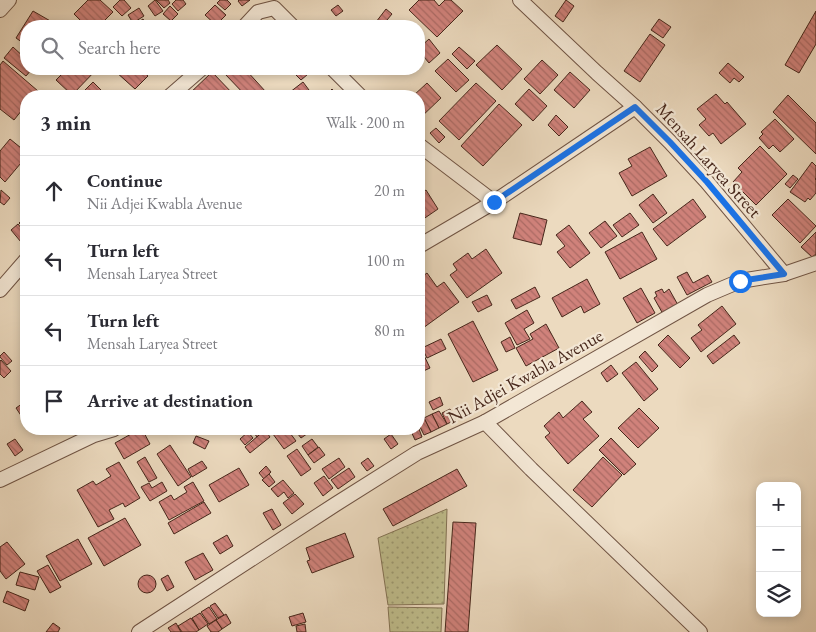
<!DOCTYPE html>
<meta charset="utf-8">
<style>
:root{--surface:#fff;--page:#f7f7f7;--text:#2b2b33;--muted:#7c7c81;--line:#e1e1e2}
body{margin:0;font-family:"EB Garamond",serif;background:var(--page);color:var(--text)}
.controls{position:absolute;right:15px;bottom:15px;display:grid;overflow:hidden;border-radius:10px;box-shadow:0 2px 8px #0003}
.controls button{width:45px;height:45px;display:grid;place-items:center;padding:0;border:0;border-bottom:1px solid var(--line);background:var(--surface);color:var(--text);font:25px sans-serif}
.stop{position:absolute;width:15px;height:15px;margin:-11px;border:4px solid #1a73e8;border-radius:50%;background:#fff}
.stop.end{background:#1a73e8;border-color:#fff;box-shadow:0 1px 5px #0008}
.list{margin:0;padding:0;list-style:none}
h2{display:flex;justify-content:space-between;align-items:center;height:65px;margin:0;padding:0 20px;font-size:21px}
h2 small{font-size:16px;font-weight:400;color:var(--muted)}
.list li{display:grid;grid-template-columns:32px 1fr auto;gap:15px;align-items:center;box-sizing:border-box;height:70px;padding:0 20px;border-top:1px solid var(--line)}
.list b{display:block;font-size:19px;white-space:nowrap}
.list p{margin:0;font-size:16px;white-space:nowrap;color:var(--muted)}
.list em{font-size:16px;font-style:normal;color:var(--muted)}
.icon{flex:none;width:28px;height:28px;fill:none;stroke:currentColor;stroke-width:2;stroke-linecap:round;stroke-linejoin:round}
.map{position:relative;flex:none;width:816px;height:632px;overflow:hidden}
.search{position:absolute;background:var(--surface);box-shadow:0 2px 8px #0003;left:20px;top:20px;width:405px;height:55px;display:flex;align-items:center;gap:12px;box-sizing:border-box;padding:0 18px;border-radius:20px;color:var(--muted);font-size:19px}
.panel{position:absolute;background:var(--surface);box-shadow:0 2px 8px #0003;left:20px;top:90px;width:405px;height:345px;border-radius:20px}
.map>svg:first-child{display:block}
</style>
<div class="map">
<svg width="816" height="632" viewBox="0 0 816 632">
<defs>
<pattern id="grass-dots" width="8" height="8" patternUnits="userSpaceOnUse" patternTransform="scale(1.25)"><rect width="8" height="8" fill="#bfbd8c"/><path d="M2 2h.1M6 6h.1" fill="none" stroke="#9d9a72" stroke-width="1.8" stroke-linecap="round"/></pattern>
<pattern id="building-back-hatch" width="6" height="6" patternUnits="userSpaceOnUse" patternTransform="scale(1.25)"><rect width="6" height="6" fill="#d0827b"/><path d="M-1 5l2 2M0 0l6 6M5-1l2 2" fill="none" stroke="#ab6a64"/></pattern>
</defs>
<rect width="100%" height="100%" fill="#ecdabf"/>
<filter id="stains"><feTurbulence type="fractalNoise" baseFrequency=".004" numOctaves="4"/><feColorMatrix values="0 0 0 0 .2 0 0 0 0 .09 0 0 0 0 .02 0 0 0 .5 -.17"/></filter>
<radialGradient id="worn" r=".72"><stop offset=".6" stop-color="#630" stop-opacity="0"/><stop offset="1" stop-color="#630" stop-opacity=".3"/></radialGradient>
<g fill="url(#grass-dots)" stroke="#837254">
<path d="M 447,509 L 444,604 L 388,605 L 378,538 Z"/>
<path d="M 388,607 L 442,608 L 441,632 L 390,632 Z"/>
</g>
<g fill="url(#building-back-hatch)" stroke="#47271b">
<path d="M 88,0 L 100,0 L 113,12 L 99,26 L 86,26 L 74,14 Z"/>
<path d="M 120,0 L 124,0 L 131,8 L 122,16 L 113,7 Z"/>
<path d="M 155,0 L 163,11 L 155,16 L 148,6 Z"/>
<path d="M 156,0 L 168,0 L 170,3 L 164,8 Z"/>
<path d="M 176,0 L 183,0 L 186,4 L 178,11 L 172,4 Z"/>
<path d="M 220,0 L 227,0 L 231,4 L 225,10 L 217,3 Z"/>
<path d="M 239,0 L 250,0 L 242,6 L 238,1 Z"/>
<path d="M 419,0 L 434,0 L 439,6 L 445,0 L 451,0 L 463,11 L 437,37 L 409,10 Z"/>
<path d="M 566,0 L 574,6 L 563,22 L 555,16 Z"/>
<path d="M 215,5 L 226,15 L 216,25 L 205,15 Z"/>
<path d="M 338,5 L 343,11 L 336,16 L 331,10 Z"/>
<path d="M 170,6 L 178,14 L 171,21 L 163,14 Z"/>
<path d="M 139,8 L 144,16 L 133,23 L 128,15 Z"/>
<path d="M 386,9 L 392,14 L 382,26 L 376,22 Z"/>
<path d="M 33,11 L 59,26 L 26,26 L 26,45 L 16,38 Z"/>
<path d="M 816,11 L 816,44 L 799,73 L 785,65 Z"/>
<path d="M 143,19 L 147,25 L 146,26 L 133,26 Z"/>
<path d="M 659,19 L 671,27 L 663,38 L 651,30 Z"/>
<path d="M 650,34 L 665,45 L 640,82 L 624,71 Z"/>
<path d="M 429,39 L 440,53 L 429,63 L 419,51 L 419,48 Z"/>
<path d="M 497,45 L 522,69 L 502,90 L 476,65 Z"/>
<path d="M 13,47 L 26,59 L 26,69 L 32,69 L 26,76 L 4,58 Z"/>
<path d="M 459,47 L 475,61 L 467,69 L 452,54 Z"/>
<path d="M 448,59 L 469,80 L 456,92 L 435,71 Z"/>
<path d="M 542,60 L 558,75 L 540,94 L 524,79 Z"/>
<path d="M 3,61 L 38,91 L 34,96 L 26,96 L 26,105 L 14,120 L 0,109 L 0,65 Z"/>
<path d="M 728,63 L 744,77 L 739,82 L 734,78 L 730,83 L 719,73 Z"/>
<path d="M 67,69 L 97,69 L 72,95 L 56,80 Z"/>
<path d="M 120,69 L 140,69 L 148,76 L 135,89 L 116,72 Z"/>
<path d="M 230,69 L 245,69 L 266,92 L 261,96 L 246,96 L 225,74 Z"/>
<path d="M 297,69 L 314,69 L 301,80 L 293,72 Z"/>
<path d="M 212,72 L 235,96 L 187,96 Z"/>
<path d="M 570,72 L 590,90 L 574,108 L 554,90 Z"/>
<path d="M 93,82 L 107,96 L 79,96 Z"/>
<path d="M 303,82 L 312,94 L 310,96 L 285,96 Z"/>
<path d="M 427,83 L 441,98 L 419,119 L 419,96 L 413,96 Z"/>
<path d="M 476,83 L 496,101 L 459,140 L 439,121 Z"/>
<path d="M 332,89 L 338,96 L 325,96 Z"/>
<path d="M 529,89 L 547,106 L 533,121 L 515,104 Z"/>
<path d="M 716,94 L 725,104 L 727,102 L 746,124 L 721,144 L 713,133 L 709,136 L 699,125 L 706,119 L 697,109 Z"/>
<path d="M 788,95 L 816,123 L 816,154 L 773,112 Z"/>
<path d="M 499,104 L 522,125 L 483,166 L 461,146 Z"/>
<path d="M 556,115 L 568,127 L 559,136 L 548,125 Z"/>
<path d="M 775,119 L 794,139 L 780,152 L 773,145 L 769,149 L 759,138 L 763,134 L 761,132 Z"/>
<path d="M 436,128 L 445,137 L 439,143 L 430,133 Z"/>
<path d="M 10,139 L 26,152 L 26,157 L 5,182 L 0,177 L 0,151 Z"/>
<path d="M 760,146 L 787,174 L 756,205 L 733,182 L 742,172 L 738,168 Z"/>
<path d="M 650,147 L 667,176 L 632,196 L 619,173 L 632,166 L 628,159 Z"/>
<path d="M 812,162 L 816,166 L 816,178 L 815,179 L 816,180 L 816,193 L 810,200 L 808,198 L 805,202 L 790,192 Z"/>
<path d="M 793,175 L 798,179 L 790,188 L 785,184 Z"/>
<path d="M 1,190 L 10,198 L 4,205 L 0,202 Z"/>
<path d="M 426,190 L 438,209 L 419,222 L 419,195 Z"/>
<path d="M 653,194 L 667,213 L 653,223 L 639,205 Z"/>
<path d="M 693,199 L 706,217 L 667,246 L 653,229 Z"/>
<path d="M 788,199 L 816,226 L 800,243 L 772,215 Z"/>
<path d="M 520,213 L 547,220 L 541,245 L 513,238 Z"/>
<path d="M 630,213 L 639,225 L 622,237 L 613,225 Z"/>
<path d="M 25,217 L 26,219 L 26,230 L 19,223 Z"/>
<path d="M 605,221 L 617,236 L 601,248 L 589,233 Z"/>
<path d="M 18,224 L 26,234 L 26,238 L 21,242 L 11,230 Z"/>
<path d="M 569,225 L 590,253 L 570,268 L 557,252 L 565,246 L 556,235 Z"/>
<path d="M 642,232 L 657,259 L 620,279 L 605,252 Z"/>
<path d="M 816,232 L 816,254 L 812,257 L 801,247 Z"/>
<path d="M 486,249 L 502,273 L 467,298 L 450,275 L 457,270 L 453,264 L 468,253 L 472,259 Z"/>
<path d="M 687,272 L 693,283 L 708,275 L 712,282 L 687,295 L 677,277 Z"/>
<path d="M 427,273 L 437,287 L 444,282 L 459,302 L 423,328 L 419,322 L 419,279 Z"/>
<path d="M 587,279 L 600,304 L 584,313 L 581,306 L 562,317 L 552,298 Z"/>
<path d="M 535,287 L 540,297 L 516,309 L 511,300 Z"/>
<path d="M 641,288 L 655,313 L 637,323 L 623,298 Z"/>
<path d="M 662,289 L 664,293 L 669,289 L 678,305 L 663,314 L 654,298 L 657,296 L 655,292 Z"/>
<path d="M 487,295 L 492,305 L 478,312 L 472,302 Z"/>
<path d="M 722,306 L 736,324 L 701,352 L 691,338 L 702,330 L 698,325 Z"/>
<path d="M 527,310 L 534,323 L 524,329 L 530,339 L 517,345 L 505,323 Z"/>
<path d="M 473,321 L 498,370 L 473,382 L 448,334 Z"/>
<path d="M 546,324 L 559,348 L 526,366 L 516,348 L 533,339 L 530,334 Z"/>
<path d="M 668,335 L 690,358 L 680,368 L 658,345 Z"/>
<path d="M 734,335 L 740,343 L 713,364 L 707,356 Z"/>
<path d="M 510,337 L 515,348 L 506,352 L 501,342 Z"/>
<path d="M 441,339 L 446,349 L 427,358 L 422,348 Z"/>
<path d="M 420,347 L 430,368 L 419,373 L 419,348 Z"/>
<path d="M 645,351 L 658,366 L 652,372 L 639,357 Z"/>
<path d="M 4,352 L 12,361 L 7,365 L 0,357 L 0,356 Z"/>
<path d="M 1,360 L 11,371 L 4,378 L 0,374 L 0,361 Z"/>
<path d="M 636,362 L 658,389 L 644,401 L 622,373 Z"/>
<path d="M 611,365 L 618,374 L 607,382 L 601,373 Z"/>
<path d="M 440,397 L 443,405 L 433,410 L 429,402 Z"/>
<path d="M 26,401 L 26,423 L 16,408 Z"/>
<path d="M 582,401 L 592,412 L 583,419 L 599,436 L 568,464 L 545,437 L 550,433 L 544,426 L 559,412 L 563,418 Z"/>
<path d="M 639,408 L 659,428 L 638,448 L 618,428 Z"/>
<path d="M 450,409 L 455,420 L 447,424 L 442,413 Z"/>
<path d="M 439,411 L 447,424 L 439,428 L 432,414 Z"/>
<path d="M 432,414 L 439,428 L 431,432 L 424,418 Z"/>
<path d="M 423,416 L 431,432 L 424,435 L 419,425 L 419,418 Z"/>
<path d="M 140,429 L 142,429 L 150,444 L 124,459 L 115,443 Z"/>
<path d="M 251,429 L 264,429 L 265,430 L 257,437 Z"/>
<path d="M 273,429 L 287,429 L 296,441 L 284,449 L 270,430 Z"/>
<path d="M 294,429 L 314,429 L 301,438 Z"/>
<path d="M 410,429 L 419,429 L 422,437 L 415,440 Z"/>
<path d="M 265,430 L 270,437 L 250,453 L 245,447 Z"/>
<path d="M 248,432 L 253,438 L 245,445 L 240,439 Z"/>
<path d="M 391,434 L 398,444 L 391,449 L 384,439 Z"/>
<path d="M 196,436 L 209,441 L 205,449 L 193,443 Z"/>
<path d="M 611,438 L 636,464 L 624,475 L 599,450 Z"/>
<path d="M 15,439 L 23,450 L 15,456 L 7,444 Z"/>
<path d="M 312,439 L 318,447 L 308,455 L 302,446 Z"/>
<path d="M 170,445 L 191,477 L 178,486 L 157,454 Z"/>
<path d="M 319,447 L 325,455 L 314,463 L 308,455 Z"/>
<path d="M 297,449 L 311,469 L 301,476 L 287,456 Z"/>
<path d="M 145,457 L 157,478 L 149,482 L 137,462 Z"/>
<path d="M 603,457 L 622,475 L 592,507 L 573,490 Z"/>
<path d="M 339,458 L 345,467 L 329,479 L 322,469 Z"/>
<path d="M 368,458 L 374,466 L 367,471 L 361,463 Z"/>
<path d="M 202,461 L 207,468 L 192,477 L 188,469 Z"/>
<path d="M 119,462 L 140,498 L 125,507 L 123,503 L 109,510 L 114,519 L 98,527 L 77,490 L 93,481 L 96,485 L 111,476 L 106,469 Z"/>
<path d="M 266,466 L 271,472 L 264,479 L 259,473 Z"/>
<path d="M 239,468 L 249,485 L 219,502 L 209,485 Z"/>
<path d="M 349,468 L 355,477 L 338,489 L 331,480 Z"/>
<path d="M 457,469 L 467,486 L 393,526 L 383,509 Z"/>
<path d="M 269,474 L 275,482 L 269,487 L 262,480 Z"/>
<path d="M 324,476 L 333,488 L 323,496 L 314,483 Z"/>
<path d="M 283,480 L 294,493 L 288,498 L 284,492 L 278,497 L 271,489 Z"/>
<path d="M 162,482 L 167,491 L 150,501 L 141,487 L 149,483 L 152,488 Z"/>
<path d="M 193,482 L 204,501 L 169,520 L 159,502 L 171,495 L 174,500 L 187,492 L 184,487 Z"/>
<path d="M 295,494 L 304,504 L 292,514 L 283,503 Z"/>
<path d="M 204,502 L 211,513 L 174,534 L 168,523 Z"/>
<path d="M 272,509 L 281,525 L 273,530 L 263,513 Z"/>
<path d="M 125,518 L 141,545 L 104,566 L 88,538 Z"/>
<path d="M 453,522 L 476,523 L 468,632 L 445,632 Z"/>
<path d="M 345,533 L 354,557 L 312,573 L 307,561 L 310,560 L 306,548 Z"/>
<path d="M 227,535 L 233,546 L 220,554 L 213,543 Z"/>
<path d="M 78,539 L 92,564 L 60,581 L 46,556 Z"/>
<path d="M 7,542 L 25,564 L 6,579 L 0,571 L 0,547 Z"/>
<path d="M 203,553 L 213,570 L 195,580 L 185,562 Z"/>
<path d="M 48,565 L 61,587 L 50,593 L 37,571 Z"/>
<path d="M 20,572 L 39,577 L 35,590 L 16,585 Z"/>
<path d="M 168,575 L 174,587 L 167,591 L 161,579 Z"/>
<circle cx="147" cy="584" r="9"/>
<path d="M 7,591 L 29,600 L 25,611 L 3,602 Z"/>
<path d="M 215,603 L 224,615 L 218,618 L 210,606 Z"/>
<path d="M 209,607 L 217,619 L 209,624 L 201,612 Z"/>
<path d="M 200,613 L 208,624 L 199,630 L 192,618 Z"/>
<path d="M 303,613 L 306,622 L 292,626 L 289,617 Z"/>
<path d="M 226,614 L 231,623 L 222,629 L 216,620 Z"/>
<path d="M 191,618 L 199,630 L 196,632 L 182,632 L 178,626 Z"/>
<path d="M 216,620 L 222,629 L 218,632 L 211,632 L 207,626 Z"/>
<path d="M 53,623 L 60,628 L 58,632 L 46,632 Z"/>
<path d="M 176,623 L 181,632 L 171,632 L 168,628 Z"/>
<path d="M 305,624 L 306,632 L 297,632 L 296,626 Z"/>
</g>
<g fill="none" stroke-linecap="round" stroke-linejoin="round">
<g stroke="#705444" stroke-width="16">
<g id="minor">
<path d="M 520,0 L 597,73 L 635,107"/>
<path d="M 0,10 L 9,0"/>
<path d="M 245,26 L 258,12 L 274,8 L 292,26"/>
<path d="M 333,69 L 360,96"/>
<path d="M 170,96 L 201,69"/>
<path d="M 419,145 L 494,202"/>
<path d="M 419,246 L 494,202 L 635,107 L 670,142 L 707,182 L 784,274"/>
<path d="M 0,290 L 26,260"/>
<path d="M 485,422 L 531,469 L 700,632"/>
<path d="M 0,480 L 94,435 L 114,429"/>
<path d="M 139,632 L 336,504 L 417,453 L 485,422 L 707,295 L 740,281 L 784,274 L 816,263"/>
</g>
</g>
<use href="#minor" stroke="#f3e7d5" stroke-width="14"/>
</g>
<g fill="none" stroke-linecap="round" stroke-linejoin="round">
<path stroke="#1a73e8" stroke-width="6" d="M 494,202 L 635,107 L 670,142 L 707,182 L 784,274 L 740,281"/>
</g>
<g text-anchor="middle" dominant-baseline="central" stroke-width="4.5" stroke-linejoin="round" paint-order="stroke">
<g font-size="18" fill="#47271b" stroke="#f3e7d5">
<text transform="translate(709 160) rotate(48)">Mensah Laryea Street</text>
<text transform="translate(525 376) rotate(-29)">Nii Adjei Kwabla Avenue</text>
</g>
</g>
<rect width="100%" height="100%" filter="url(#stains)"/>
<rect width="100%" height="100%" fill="url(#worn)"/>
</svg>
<div class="controls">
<button>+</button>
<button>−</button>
<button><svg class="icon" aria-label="layers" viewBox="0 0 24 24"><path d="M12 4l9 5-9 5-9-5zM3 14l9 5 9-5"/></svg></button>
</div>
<div class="stop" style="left:740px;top:281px"></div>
<div class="stop end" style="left:494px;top:202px"></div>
<div class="search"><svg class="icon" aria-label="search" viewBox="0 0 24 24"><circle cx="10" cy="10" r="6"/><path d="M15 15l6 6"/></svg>Search here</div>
<section class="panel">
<h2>3 min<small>Walk · 200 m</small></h2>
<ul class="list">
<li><svg class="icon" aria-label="ahead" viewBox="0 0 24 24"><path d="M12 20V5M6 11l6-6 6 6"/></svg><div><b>Continue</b><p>Nii Adjei Kwabla Avenue</p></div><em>20 m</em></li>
<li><svg class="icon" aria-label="left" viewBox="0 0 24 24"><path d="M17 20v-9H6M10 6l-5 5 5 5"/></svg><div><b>Turn left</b><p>Mensah Laryea Street</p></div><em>100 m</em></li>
<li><svg class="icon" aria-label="left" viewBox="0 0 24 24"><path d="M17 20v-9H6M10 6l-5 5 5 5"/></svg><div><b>Turn left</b><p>Mensah Laryea Street</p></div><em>80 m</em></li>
<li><svg class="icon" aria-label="arrive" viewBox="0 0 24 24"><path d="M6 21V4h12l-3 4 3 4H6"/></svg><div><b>Arrive at destination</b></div></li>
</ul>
</section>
</div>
